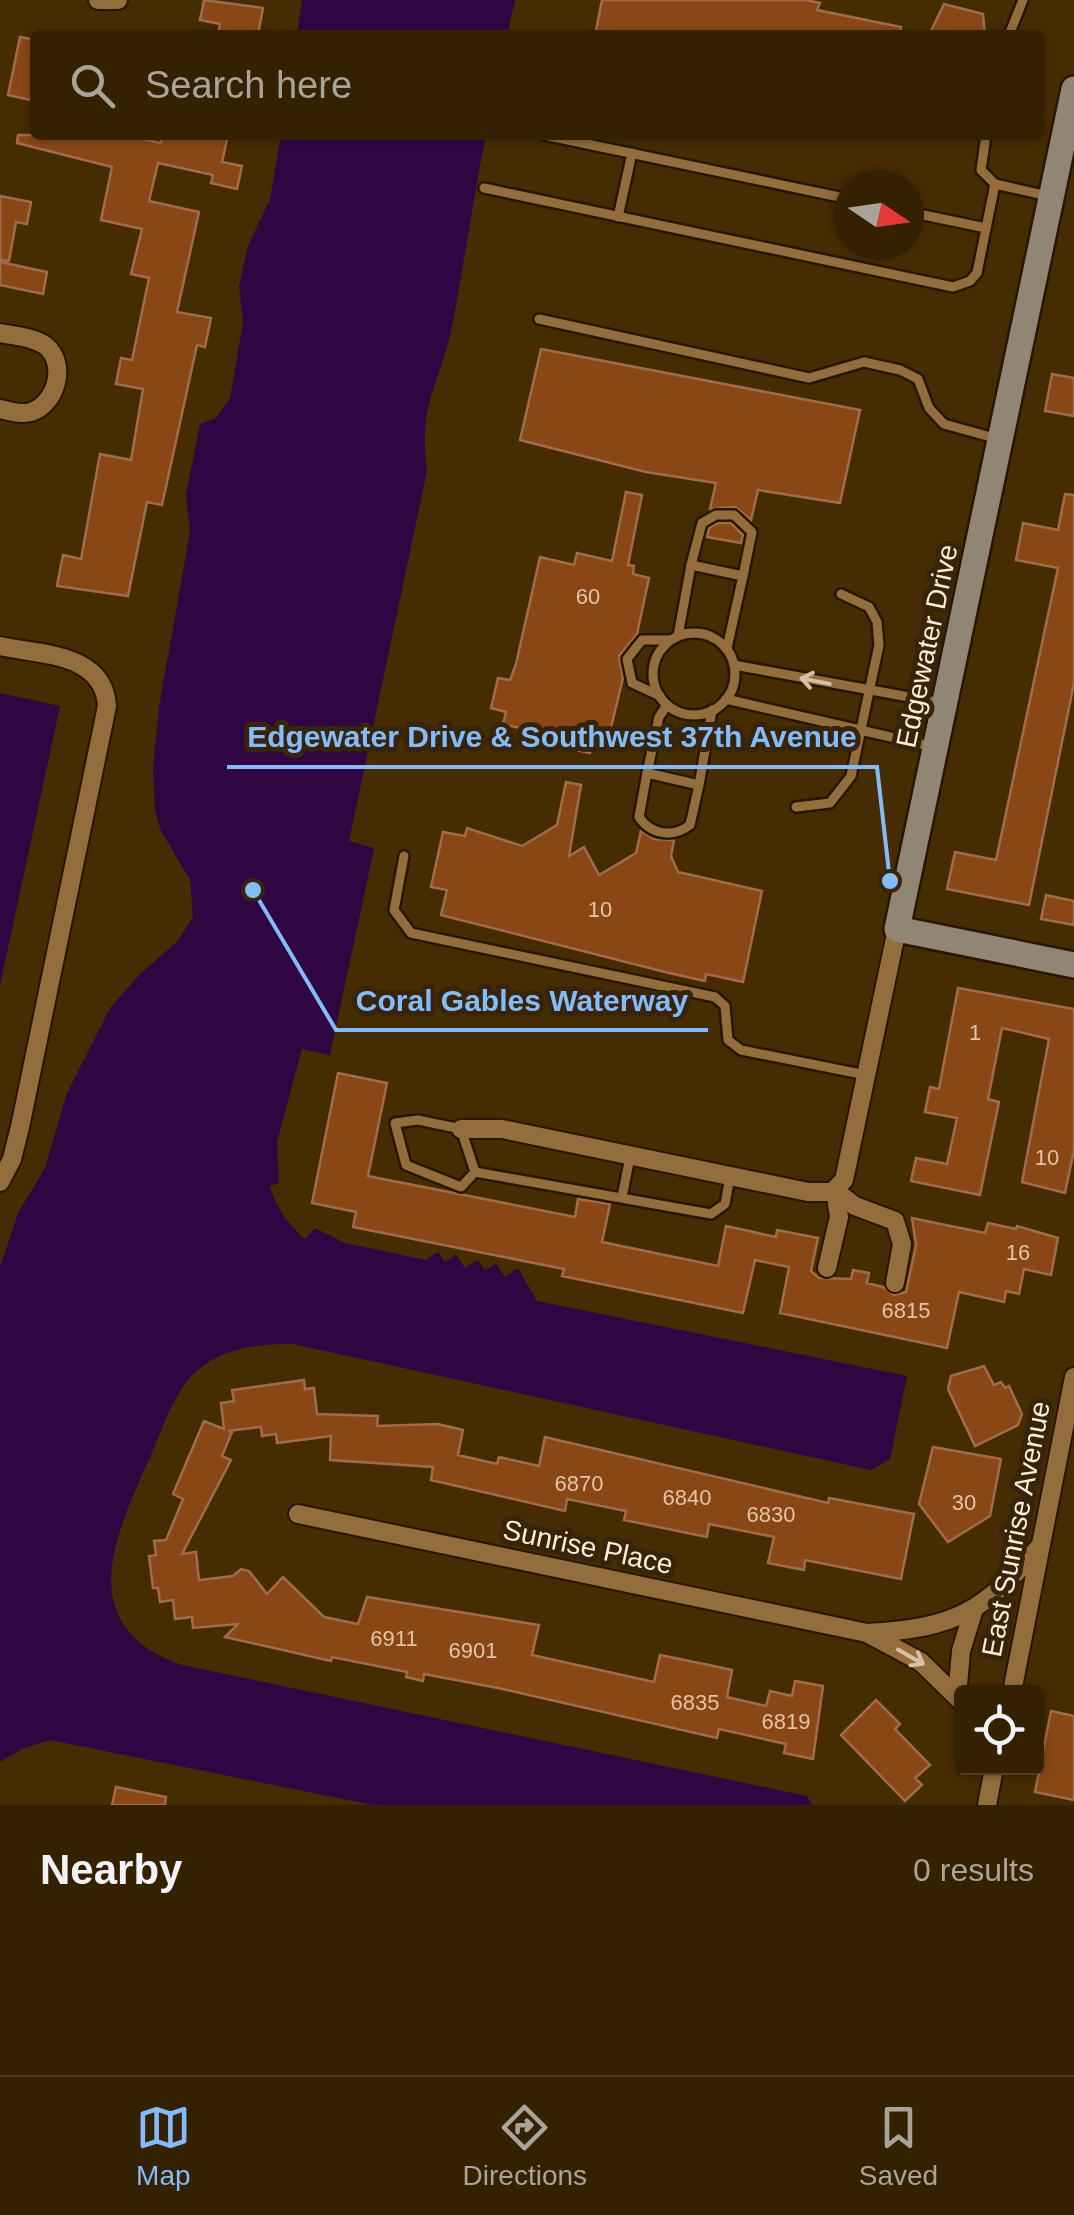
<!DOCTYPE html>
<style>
:root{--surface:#342102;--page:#3f2e11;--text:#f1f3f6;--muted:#a9a399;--line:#4e3e24;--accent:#84bcfb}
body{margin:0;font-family:Helvetica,sans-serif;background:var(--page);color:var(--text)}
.controls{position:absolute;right:30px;bottom:30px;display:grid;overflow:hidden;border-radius:10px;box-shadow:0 2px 8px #0004}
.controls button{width:90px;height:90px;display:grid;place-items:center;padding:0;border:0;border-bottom:2px solid var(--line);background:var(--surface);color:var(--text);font:50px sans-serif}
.compass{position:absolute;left:834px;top:170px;width:90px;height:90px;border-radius:50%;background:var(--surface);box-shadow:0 2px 8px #0004;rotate:103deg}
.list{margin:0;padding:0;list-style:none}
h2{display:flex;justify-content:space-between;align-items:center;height:130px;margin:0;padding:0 40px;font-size:42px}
h2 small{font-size:32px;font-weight:400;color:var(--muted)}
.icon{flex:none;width:55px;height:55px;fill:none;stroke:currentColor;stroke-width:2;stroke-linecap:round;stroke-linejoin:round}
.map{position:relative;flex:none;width:1074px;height:1805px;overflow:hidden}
.search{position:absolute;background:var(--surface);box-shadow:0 2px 8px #0004;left:30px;right:30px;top:30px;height:110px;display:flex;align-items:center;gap:25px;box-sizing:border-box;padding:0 35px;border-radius:10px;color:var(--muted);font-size:38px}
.sheet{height:270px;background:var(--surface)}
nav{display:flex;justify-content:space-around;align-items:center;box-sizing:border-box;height:140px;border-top:2px solid var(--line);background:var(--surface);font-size:28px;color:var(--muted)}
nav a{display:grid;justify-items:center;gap:5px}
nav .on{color:var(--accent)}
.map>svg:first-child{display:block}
</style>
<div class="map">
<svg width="1074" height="1805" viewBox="0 0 1074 1805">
<rect width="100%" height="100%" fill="#462c03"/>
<g fill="#2f0542">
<path d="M 302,0 L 515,0 L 507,35 L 297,35 Z"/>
<path d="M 281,135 L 486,135 C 473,199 464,263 452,327 C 439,389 418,401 427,471 L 349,841 L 374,848 L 330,1055 L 302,1049 L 277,1142 L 279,1183 L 270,1186 C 276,1208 288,1224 305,1239 L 315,1228 L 345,1243 L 426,1260 L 438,1252 L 445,1262 L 456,1255 L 465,1268 L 478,1260 L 485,1270 L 496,1264 L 505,1277 L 518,1268 L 537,1301 L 907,1376 L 890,1459 L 871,1470 L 293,1344 C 261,1343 224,1348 199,1369 C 174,1390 164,1426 151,1455 C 117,1531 69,1626 182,1665 L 807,1796 L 812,1805 L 373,1805 L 50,1740 L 22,1749 L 0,1762 L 0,1267 L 18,1213 L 45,1168 L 67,1093 L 110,1008 L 140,974 L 177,942 L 193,917 L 190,880 L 161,831 L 155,811 L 153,768 L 159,707 L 190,532 L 186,495 L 200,424 L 216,418 L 230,398 L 243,322 L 239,286 L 248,246 L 270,199 Z"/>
<path d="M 0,693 L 60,706 L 0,985 Z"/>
</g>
<g fill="#894716" stroke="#a06c4b" stroke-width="2.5">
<path d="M 204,0 L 263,8 L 258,35 L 218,35 L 220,24 L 200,20 Z"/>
<path d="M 602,0 L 806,0 L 820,3 L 817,10 L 901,27 L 900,35 L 595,35 Z"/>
<path d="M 944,4 L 983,14 L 985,35 L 929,35 Z"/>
<path d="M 20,37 L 35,40 L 35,101 L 8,95 Z"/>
<path d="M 18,135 L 123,135 L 161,143 L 163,135 L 228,135 L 222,162 L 242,166 L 237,189 L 211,183 L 213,175 L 158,163 L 149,201 L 199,212 L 177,312 L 211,318 L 205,347 L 197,345 L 162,505 L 147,502 L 128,596 L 57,586 L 63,555 L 81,559 L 100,454 L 131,460 L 143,389 L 116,384 L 121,358 L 132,360 L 149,278 L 131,274 L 142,229 L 101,220 L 112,167 L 17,143 Z"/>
<path d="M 0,196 L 31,202 L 27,224 L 16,222 L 9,261 L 0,260 Z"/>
<path d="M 0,262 L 47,272 L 43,294 L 0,285 Z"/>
<path d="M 541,349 L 860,410 L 840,503 L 758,490 L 751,520 L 735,507 L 710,509 L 716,483 L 646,472 L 520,440 Z"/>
<path d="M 1052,374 L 1074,378 L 1074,416 L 1045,411 Z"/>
<path d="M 626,492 L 642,495 L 628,565 L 634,566 L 633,574 L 649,578 L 637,634 L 619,656 L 623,678 L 607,744 L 593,741 L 590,753 L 535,741 L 537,732 L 503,724 L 506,712 L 491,708 L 498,678 L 510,680 L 516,664 L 540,557 L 574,565 L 577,553 L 612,561 Z"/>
<path d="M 1065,494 L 1074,495 L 1074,683 L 1029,905 L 947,889 L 955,852 L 996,860 L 1058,568 L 1016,560 L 1023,523 L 1058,530 Z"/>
<path d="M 718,523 L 731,523 L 743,535 L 741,543 L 707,537 L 709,528 Z"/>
<path d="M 566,782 L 581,785 L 569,856 L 584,847 L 599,875 L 636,853 L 641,831 L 654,839 L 674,840 L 671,856 L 678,872 L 762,891 L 743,982 L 706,974 L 705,981 L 669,973 L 441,915 L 447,890 L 431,887 L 443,832 L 465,836 L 467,828 L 522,846 L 557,825 Z"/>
<path d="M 1046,895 L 1074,901 L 1074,925 L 1041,919 Z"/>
<path d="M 958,988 L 1074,1009 L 1074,1150 L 1065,1193 L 1022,1182 L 1049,1039 L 1002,1028 L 988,1099 L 999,1102 L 980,1195 L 911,1181 L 916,1158 L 947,1164 L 957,1118 L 925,1112 L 930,1087 L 939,1089 Z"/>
<path d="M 338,1073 L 387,1083 L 368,1176 L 575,1217 L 578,1199 L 610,1204 L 602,1242 L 718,1266 L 726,1226 L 776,1237 L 777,1230 L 818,1238 L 811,1271 L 819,1278 L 851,1279 L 853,1270 L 869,1273 L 867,1283 L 883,1287 L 894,1295 L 906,1292 L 916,1245 L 912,1218 L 985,1233 L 988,1223 L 1016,1229 L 1017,1226 L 1058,1238 L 1051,1275 L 1024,1269 L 1019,1294 L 1006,1291 L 1004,1302 L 959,1292 L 947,1348 L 780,1313 L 789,1267 L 755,1260 L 743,1313 L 562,1276 L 564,1269 L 353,1227 L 356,1212 L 312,1203 Z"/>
<path d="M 984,1366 L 994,1385 L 1001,1382 L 1005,1388 L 1009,1386 L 1022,1414 L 1018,1425 L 975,1446 L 948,1389 L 951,1376 Z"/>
<path d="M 304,1380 L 305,1389 L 314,1388 L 317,1414 L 378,1416 L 377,1426 L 438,1424 L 463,1430 L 458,1455 L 497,1464 L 499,1457 L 539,1466 L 545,1437 L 828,1503 L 829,1498 L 914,1514 L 901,1579 L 805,1560 L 804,1570 L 768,1563 L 774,1537 L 709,1524 L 707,1537 L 624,1520 L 626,1511 L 567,1499 L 565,1511 L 431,1480 L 433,1467 L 330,1460 L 331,1436 L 277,1443 L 276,1434 L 262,1436 L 261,1427 L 228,1431 L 232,1432 L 222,1456 L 231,1460 L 182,1554 L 196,1552 L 199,1580 L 233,1576 L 241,1569 L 249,1571 L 267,1594 L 283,1577 L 324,1617 L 358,1624 L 367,1597 L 539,1625 L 532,1655 L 654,1682 L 660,1655 L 709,1665 L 732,1670 L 727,1697 L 766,1706 L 770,1691 L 792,1696 L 795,1681 L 823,1686 L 813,1759 L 784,1753 L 786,1744 L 719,1729 L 717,1738 L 498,1688 L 424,1674 L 423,1681 L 406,1677 L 407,1672 L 332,1657 L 331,1661 L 225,1637 L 238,1624 L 193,1628 L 192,1617 L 175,1619 L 173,1600 L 160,1602 L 158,1588 L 153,1588 L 149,1556 L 156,1555 L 154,1541 L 166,1540 L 183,1499 L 173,1494 L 204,1421 L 224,1429 L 221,1403 L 234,1401 L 232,1390 Z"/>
<path d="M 933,1447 L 1001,1459 L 990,1516 L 948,1542 L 919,1504 Z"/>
<path d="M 876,1700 L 900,1724 L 895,1729 L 930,1765 L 915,1778 L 922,1785 L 905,1801 L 841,1735 Z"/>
<path d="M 1051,1711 L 1074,1716 L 1074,1800 L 1035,1792 Z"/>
<path d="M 116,1787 L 166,1797 L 165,1805 L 112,1805 Z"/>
</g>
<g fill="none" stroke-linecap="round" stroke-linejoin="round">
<g stroke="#281600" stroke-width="14">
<g id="lane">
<path d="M 1009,35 L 1023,0"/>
<path d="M 544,135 L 849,199"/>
<path d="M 986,135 L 981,170 L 995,184 L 1048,196"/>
<path d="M 484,188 L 953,287 L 970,281 L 977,273 L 995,184"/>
<path d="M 909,212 L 986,228"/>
<path d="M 618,217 L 632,153"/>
<path d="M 539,319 L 809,378 L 864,362 L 900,370 L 918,379 L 929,408 L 944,424 L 998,439"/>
<path d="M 691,565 L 702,523 L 716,515 L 734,515 L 752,532 L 743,576"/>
<circle cx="694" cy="674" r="41"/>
<path d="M 678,636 L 691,565 L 743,576 L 727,648"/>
<path d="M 734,665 L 942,703"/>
<path d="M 660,696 L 632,683 L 627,659 L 642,640 L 671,640"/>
<path d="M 726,699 L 934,747"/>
<path d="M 667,705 L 659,717 L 647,773 L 699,785 L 712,710"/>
<path d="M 647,773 L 639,817 C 651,835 673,838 690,825 L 699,785"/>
<path d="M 796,807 L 830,803 L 851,776 L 879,645 L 877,622 L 869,607 L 841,594"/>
<path d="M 404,856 L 394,910 L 411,933 L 715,997 L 725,1006 L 728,1040 L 741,1050 L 866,1075"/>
<path d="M 475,1172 L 461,1187 L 406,1165 L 395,1123 L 418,1120 L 461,1129 L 475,1172 L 711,1214 L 725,1204 L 730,1177"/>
<path d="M 622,1197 L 630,1157"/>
</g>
</g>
<g stroke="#281600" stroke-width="22">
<g id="street">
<path d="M 98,0 L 118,0"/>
<path d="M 0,333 C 14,336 34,337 46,346 C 67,364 57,403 31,412 C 21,415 10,411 0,409"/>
<path d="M 0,646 C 41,655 104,653 107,706 L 20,1127 L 12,1159 L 0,1182"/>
<path d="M 461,1129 L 502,1129 L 808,1192 L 832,1192 L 844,1180 L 897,929"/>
<path d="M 835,1191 L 855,1206 L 895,1221 L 902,1244 L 895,1283"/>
<path d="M 827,1268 L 839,1217 L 835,1191"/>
<path d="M 298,1514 L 867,1633"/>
<path d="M 1012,1692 L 1074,1377"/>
<path d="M 957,1697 L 961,1651 L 973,1612"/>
<path d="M 962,1702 L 921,1662 L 867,1633 C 957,1628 983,1612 1041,1545"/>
<path d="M 987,1805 L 994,1768"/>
</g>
</g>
<g stroke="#281600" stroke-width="30">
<path id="secondary" d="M 1074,89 L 897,929 L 1074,965"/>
</g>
<use href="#lane" stroke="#936d3c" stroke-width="9"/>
<use href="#street" stroke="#936d3c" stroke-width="18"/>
<use href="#secondary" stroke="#918574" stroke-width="25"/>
</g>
<defs><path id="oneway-shaft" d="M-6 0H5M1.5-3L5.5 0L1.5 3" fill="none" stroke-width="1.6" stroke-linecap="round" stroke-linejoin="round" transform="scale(2.5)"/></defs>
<g stroke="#d9c0a2">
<use href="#oneway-shaft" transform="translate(815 681) rotate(-169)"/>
<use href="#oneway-shaft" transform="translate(911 1657) rotate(30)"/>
</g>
<g text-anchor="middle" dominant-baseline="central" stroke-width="10" stroke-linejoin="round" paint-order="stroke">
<g font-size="22" fill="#e2c4a8">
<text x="588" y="596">60</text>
<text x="600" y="909">10</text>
<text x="975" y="1032">1</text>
<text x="1047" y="1157">10</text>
<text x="1018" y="1252">16</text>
<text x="906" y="1310">6815</text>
<text x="579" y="1483">6870</text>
<text x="687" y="1497">6840</text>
<text x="964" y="1502">30</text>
<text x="771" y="1514">6830</text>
<text x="394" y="1638">6911</text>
<text x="473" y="1650">6901</text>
<text x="695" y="1702">6835</text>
<text x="786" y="1721">6819</text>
</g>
<g font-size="28" fill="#ffedd9" stroke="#37240a">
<text transform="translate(927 646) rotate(-78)">Edgewater Drive</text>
<text transform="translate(1016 1529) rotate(-79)">East Sunrise Avenue</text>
<text transform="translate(588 1547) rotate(12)">Sunrise Place</text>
</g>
</g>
<path fill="none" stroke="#84bcfb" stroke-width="4" d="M890 881L877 767H227M253 890L336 1030H708"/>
<g fill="#84bcfb" stroke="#37240a" stroke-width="4">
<circle cx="890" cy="881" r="10"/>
<circle cx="253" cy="890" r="10"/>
</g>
<g font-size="30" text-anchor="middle" font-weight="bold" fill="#84bcfb" stroke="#37240a" stroke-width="10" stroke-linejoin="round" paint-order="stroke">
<text x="552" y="747">Edgewater Drive &amp; Southwest 37th Avenue</text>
<text x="522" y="1011">Coral Gables Waterway</text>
</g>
</svg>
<div class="controls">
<button><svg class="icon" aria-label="locate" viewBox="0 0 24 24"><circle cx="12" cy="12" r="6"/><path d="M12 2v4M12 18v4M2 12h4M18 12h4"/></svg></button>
</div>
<svg class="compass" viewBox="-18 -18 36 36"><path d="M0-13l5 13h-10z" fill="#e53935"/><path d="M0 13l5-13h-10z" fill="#a9a399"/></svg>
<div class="search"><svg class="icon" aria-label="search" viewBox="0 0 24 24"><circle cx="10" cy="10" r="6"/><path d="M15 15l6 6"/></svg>Search here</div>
</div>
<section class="sheet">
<h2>Nearby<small>0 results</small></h2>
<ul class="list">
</ul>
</section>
<nav>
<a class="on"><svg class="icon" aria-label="map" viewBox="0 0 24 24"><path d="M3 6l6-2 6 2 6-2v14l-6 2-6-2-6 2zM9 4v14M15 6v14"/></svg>Map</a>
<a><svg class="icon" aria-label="directions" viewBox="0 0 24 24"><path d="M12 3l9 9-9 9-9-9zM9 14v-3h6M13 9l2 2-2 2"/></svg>Directions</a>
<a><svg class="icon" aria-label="saved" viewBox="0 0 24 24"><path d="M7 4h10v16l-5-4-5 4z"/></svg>Saved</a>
</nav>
